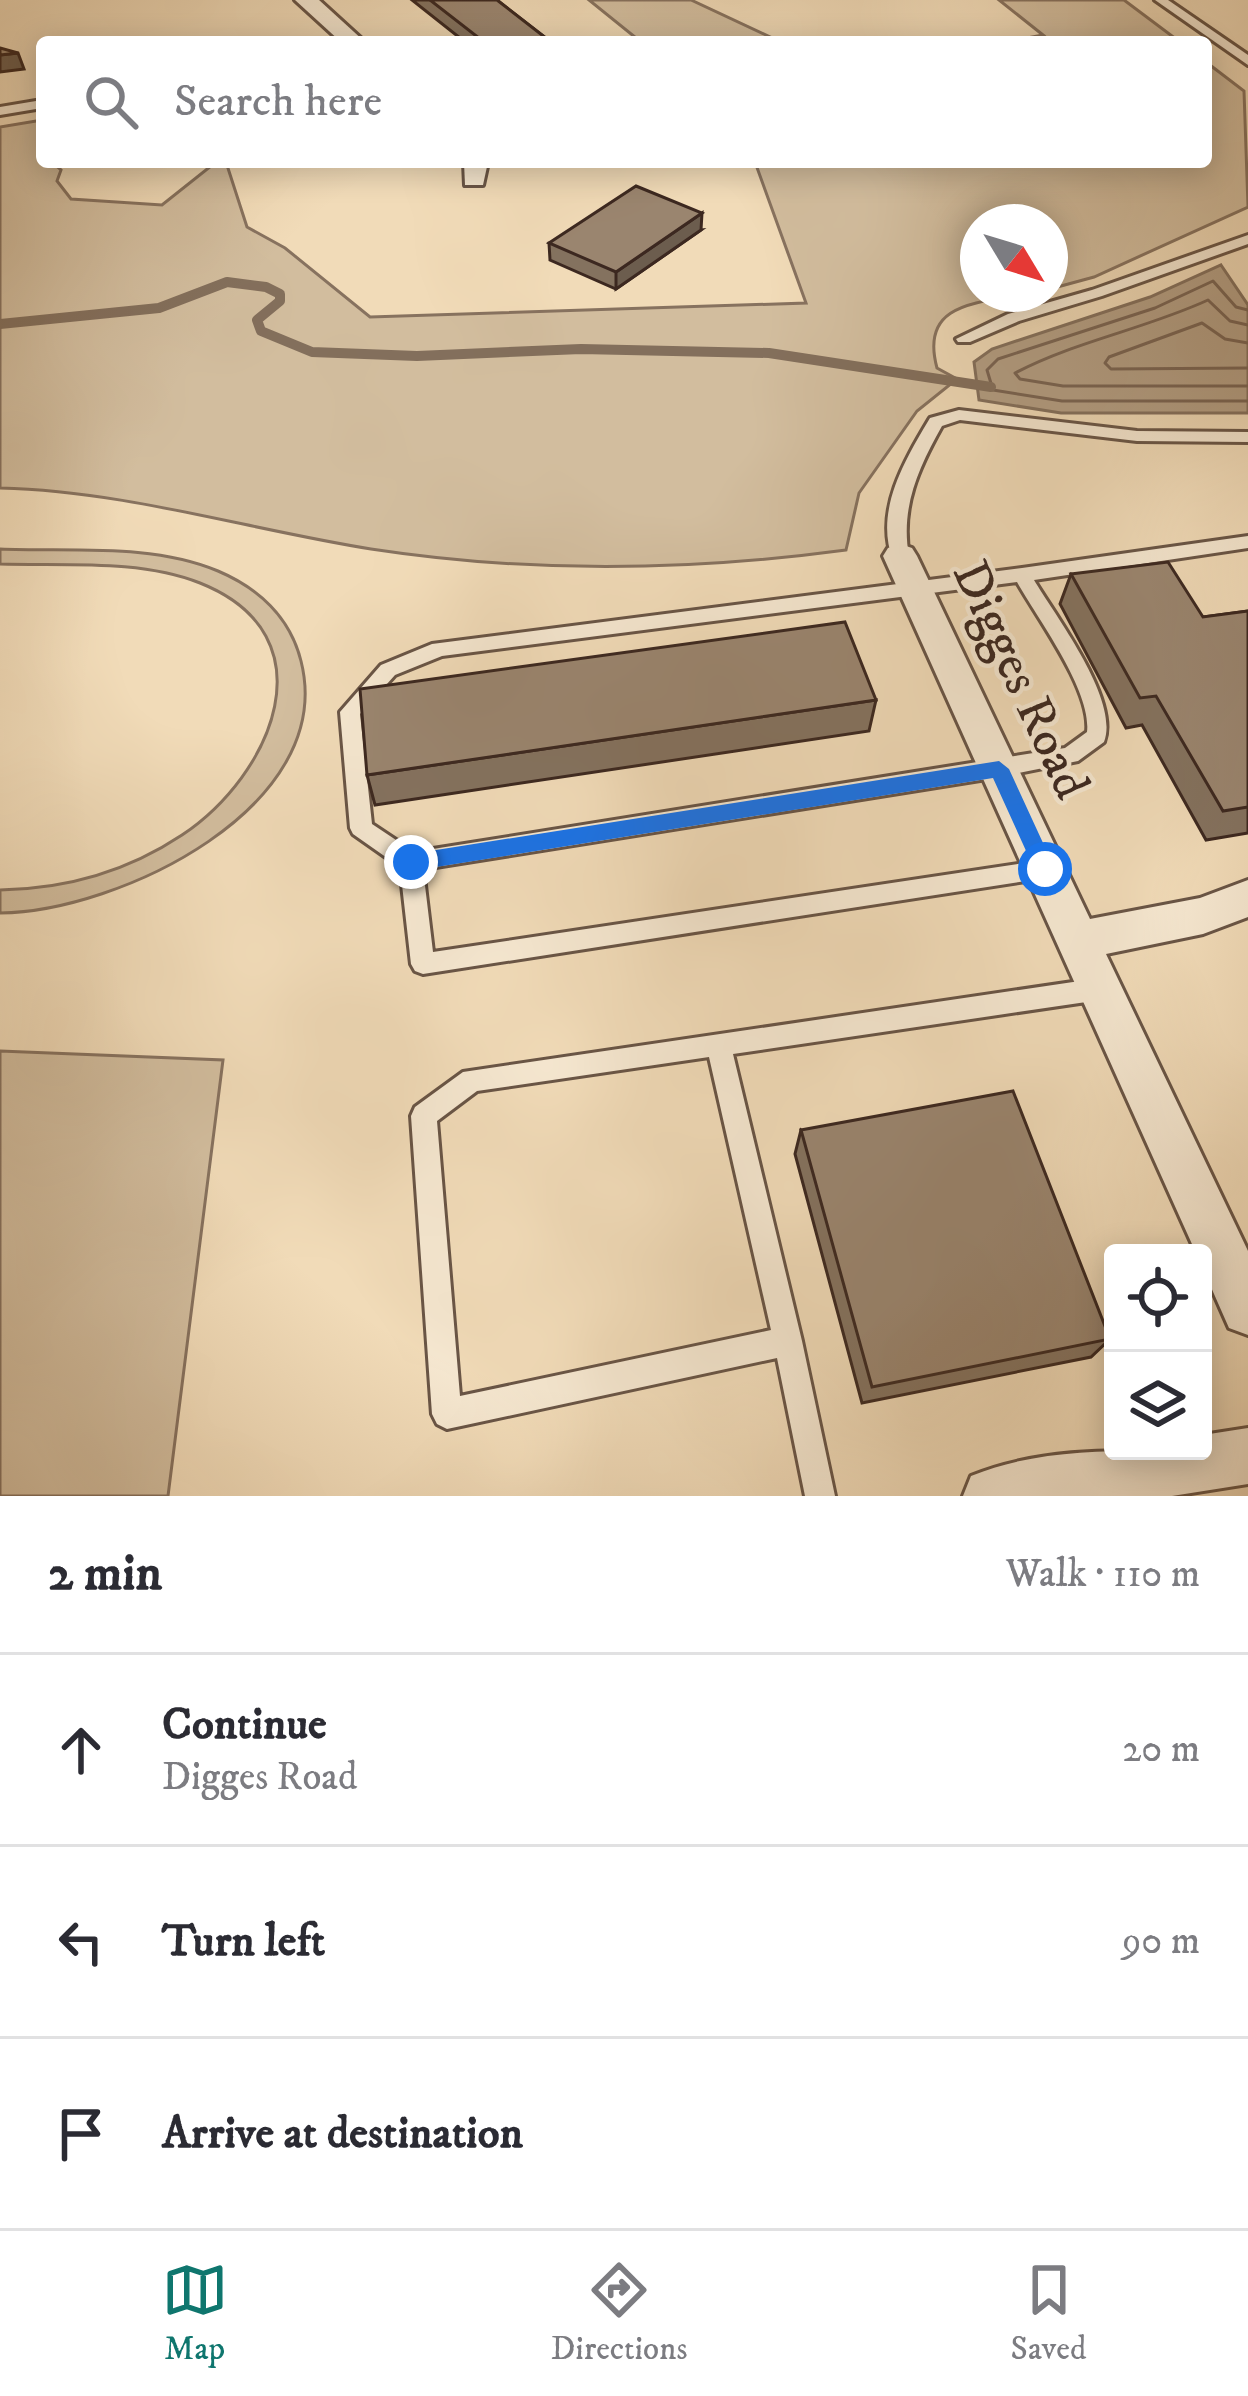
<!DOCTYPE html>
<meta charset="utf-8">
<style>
:root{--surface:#fff;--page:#f2f2f3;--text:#2b2b33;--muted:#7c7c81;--line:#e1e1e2;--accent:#0f766e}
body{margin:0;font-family:"IM FELL DW Pica",serif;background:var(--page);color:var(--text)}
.controls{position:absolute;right:36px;bottom:36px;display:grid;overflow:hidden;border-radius:12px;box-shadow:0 6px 30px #0003}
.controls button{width:108px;height:108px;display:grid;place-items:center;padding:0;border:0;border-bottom:3px solid var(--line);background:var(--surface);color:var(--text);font:60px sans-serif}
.compass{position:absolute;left:960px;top:204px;width:108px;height:108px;border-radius:50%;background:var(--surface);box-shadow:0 6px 30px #0003;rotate:128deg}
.stop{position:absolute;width:36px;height:36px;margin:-27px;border:9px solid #1a73e8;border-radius:50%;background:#fff}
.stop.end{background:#1a73e8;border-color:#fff;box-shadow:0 3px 12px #0008}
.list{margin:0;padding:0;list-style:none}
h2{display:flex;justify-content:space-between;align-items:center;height:156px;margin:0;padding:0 48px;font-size:51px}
h2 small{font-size:39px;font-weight:400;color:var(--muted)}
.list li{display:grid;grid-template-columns:78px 1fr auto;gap:36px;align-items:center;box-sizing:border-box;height:192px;padding:0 48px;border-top:3px solid var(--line)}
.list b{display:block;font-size:45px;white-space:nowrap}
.list p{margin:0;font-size:39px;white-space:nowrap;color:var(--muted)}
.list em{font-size:39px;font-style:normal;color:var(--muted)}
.icon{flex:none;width:66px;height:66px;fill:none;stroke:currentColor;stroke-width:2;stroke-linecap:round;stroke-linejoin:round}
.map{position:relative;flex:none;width:1248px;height:1496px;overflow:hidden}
.search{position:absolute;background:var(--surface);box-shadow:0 6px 30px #0003;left:36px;right:36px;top:36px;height:132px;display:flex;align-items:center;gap:30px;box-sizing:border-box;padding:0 42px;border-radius:12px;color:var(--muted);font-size:45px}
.sheet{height:732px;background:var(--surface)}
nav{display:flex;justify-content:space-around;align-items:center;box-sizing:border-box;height:168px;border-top:3px solid var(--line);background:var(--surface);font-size:33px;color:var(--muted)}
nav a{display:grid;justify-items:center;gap:6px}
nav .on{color:var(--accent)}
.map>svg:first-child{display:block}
</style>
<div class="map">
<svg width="1248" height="1496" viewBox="0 0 1248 1496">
<rect width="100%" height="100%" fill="#f1dbb8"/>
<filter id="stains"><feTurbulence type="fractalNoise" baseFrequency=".00167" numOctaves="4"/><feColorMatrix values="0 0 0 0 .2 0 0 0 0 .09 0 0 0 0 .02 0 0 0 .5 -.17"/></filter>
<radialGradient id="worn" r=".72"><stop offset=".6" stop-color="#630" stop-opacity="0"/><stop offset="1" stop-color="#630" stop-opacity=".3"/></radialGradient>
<g fill="#d2bd9e" stroke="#87725f" stroke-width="3">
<path d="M 589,0 L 691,0 L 781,42 L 641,42 Z"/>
<path d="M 999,0 L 1124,0 L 1180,42 L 1006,42 L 1043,35 Z"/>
<path d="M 1206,62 L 1244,91 L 1248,207 L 1094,277 L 1050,289 L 1050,222 L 978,222 L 978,294 L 1027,294 C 978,303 919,302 937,368 L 957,379 L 917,411 L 859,493 L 846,550 C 690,571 527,573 371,549 C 246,529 126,491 0,488 L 0,127 L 42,120 L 42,162 L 52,162 L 61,170 L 57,181 L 71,199 L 162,205 L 216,162 L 226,162 L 247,227 L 285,248 L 370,317 L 806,303 L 755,162 L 1206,162 Z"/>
<path d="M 0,549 C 70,552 152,543 218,571 C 258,588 290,617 301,661 C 338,807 118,912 0,913 L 0,890 C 65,889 128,871 182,835 C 272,775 333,636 200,583 C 140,559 64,566 0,564 Z"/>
<path d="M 0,1051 L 223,1060 L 168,1496 L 0,1496 Z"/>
</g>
<path fill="#b39e84" stroke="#836f5c" stroke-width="3" d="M 1221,265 L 1248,305 L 1248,413 L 1061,413 L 979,400 L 974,362 L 992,349 L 1150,297 Z"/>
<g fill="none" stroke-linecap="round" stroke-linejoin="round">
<g stroke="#786352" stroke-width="3">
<path d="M 1248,310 L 1236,307 L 1213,281 L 1155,308 L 998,359 L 987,370 L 993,390 L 1062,401 L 1248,401"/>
<path d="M 1248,325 L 1230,321 L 1208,300 C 1145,329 1076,341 1015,373 L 1020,379 L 1063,386 L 1248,386"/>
<path d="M 1248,343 L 1225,339 L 1202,323 L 1109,357 L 1105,363 L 1111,369 L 1248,368"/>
</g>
<path stroke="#836f5c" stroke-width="10" d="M 0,324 L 159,308 L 227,282 L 266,287 L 280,294 L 280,301 L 257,320 L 261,331 L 312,352 L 417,356 L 581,349 L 769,353 L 991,387"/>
<g stroke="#695546" stroke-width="6">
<g id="service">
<path d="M 1155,0 L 1168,0 L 1248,55 L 1248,65 Z"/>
<path d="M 348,33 L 354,37 L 352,40 L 323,42 Z"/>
<path d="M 42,100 L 42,108 L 0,115 L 0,107 Z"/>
<path d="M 1248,235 L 1248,244 L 1102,296 L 1019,321 L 970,342 L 958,342 L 956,339 L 1008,314 L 1092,290 Z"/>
<path d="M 959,410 L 1137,431 L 1248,432 L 1248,442 L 1137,441 L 960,420 L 942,426 C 919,467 900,507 909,556 L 907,560 L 893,560 C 874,511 905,460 930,418 Z"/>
<path d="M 1248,536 L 1248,548 L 1034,580 C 1056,617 1120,700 1104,742 L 1078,761 L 999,777 L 423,869 L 433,952 L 1045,860 L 1053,862 L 1056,869 L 1053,876 L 1045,878 L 423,974 L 415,971 L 411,964 L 400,867 L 353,834 L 350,828 L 340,712 L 381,665 L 432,644 L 1022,568 ZM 1017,582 C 1038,619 1092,691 1087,732 L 1065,748 L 414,852 L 372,824 L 360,714 L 395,675 L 442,656 Z"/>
<path d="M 1100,978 L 1109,981 L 1112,989 L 1109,997 L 1100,1000 L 733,1054 L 802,1341 L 835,1496 L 805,1496 L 777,1358 L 447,1429 L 437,1424 L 432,1414 L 411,1116 L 415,1107 L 463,1072 ZM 709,1057 L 771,1330 L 460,1396 L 437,1121 L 477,1091 Z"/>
</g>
</g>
<g stroke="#695546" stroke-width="6">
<g id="minor">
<path d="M 295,0 L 319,0 L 365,42 L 341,42 Z"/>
<path d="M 464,162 L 488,162 L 483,185 L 465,185 Z"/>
<path d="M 900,544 L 912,548 L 917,556 L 1090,919 L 1200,898 L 1248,880 L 1248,917 L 1203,934 L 1106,954 L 1248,1251 L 1248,1335 L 1229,1328 L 1203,1269 L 1203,1253 L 1196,1253 L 883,556 L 888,548 Z"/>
<path d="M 1248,1428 L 1248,1484 L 1172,1496 L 963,1496 L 971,1476 C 1044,1446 1127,1451 1203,1451 L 1203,1435 Z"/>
</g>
</g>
<use href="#service" fill="#f6e8d1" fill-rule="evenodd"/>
<use href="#minor" fill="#f6e8d1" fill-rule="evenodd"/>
</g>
<g fill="#84725f" stroke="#3c2820" stroke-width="3">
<path d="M 412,0 L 497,0 L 551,42 L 465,42 Z"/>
<path d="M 701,230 L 616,289 L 550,260 L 549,243 Z"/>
<path d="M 1071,574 L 1203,617 L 1248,611 L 1248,833 L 1206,840 L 1142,725 L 1126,728 L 1060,604 Z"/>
<path d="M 876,700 L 869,731 L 375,805 L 367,775 Z"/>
<path d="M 801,1130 L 1110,1339 L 1091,1357 L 862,1403 L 795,1154 Z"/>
</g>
<g fill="#6c5d4e" stroke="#3c2820" stroke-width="3">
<path d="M 18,53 L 24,69 L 0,72 L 0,55 Z"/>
<path d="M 702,213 L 701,230 L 616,289 L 616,272 Z"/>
</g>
<g fill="#9a856f" stroke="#3c2820" stroke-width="3">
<path d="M 430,0 L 497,0 L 551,42 L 484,42 Z"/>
<path d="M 0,48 L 18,53 L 0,55 Z"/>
<path d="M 636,186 L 702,213 L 616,272 L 549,243 Z"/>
<path d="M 1168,562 L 1203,617 L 1248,611 L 1248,807 L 1223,811 L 1156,696 L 1140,698 L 1071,574 Z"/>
<path d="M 845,622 L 876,700 L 367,775 L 360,689 Z"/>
<path d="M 1013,1091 L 1110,1339 L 872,1387 L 801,1130 Z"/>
</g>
<path fill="#1a73e8" d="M 999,761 L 1009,769 L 1055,869 L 1052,875 L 1037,875 L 993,778 L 411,871 L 400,862 L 411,854 Z"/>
<g text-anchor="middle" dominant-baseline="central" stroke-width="9" stroke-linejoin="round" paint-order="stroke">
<g font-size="51" fill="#3c2820" stroke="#f6e8d1">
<text transform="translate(1020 680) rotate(65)">Digges Road</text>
</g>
</g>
<rect width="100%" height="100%" filter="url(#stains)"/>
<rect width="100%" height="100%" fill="url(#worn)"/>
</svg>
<div class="controls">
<button><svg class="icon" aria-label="locate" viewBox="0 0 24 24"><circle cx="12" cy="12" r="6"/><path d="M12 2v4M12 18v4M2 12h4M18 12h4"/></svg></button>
<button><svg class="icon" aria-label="layers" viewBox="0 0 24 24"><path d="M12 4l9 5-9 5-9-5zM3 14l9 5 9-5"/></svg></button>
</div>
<svg class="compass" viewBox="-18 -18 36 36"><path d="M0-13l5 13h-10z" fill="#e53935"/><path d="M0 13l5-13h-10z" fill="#7c7c81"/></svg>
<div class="stop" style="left:1045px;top:869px"></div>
<div class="stop end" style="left:411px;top:862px"></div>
<div class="search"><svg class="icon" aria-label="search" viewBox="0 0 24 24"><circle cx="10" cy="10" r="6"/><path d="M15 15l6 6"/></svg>Search here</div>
</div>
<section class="sheet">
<h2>2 min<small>Walk · 110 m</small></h2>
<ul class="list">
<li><svg class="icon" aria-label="ahead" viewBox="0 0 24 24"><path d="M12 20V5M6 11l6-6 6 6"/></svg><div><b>Continue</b><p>Digges Road</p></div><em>20 m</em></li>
<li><svg class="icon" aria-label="left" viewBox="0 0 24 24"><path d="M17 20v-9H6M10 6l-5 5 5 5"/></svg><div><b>Turn left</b></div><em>90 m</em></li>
<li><svg class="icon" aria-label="arrive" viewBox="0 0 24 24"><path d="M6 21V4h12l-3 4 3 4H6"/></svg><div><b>Arrive at destination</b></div></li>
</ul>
</section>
<nav>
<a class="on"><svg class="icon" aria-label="map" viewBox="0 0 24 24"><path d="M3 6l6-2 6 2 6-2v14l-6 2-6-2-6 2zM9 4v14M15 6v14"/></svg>Map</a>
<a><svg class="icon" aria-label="directions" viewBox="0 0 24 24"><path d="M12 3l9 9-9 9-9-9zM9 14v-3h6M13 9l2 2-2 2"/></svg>Directions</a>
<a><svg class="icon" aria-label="saved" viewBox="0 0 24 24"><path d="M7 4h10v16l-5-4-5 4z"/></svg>Saved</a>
</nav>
